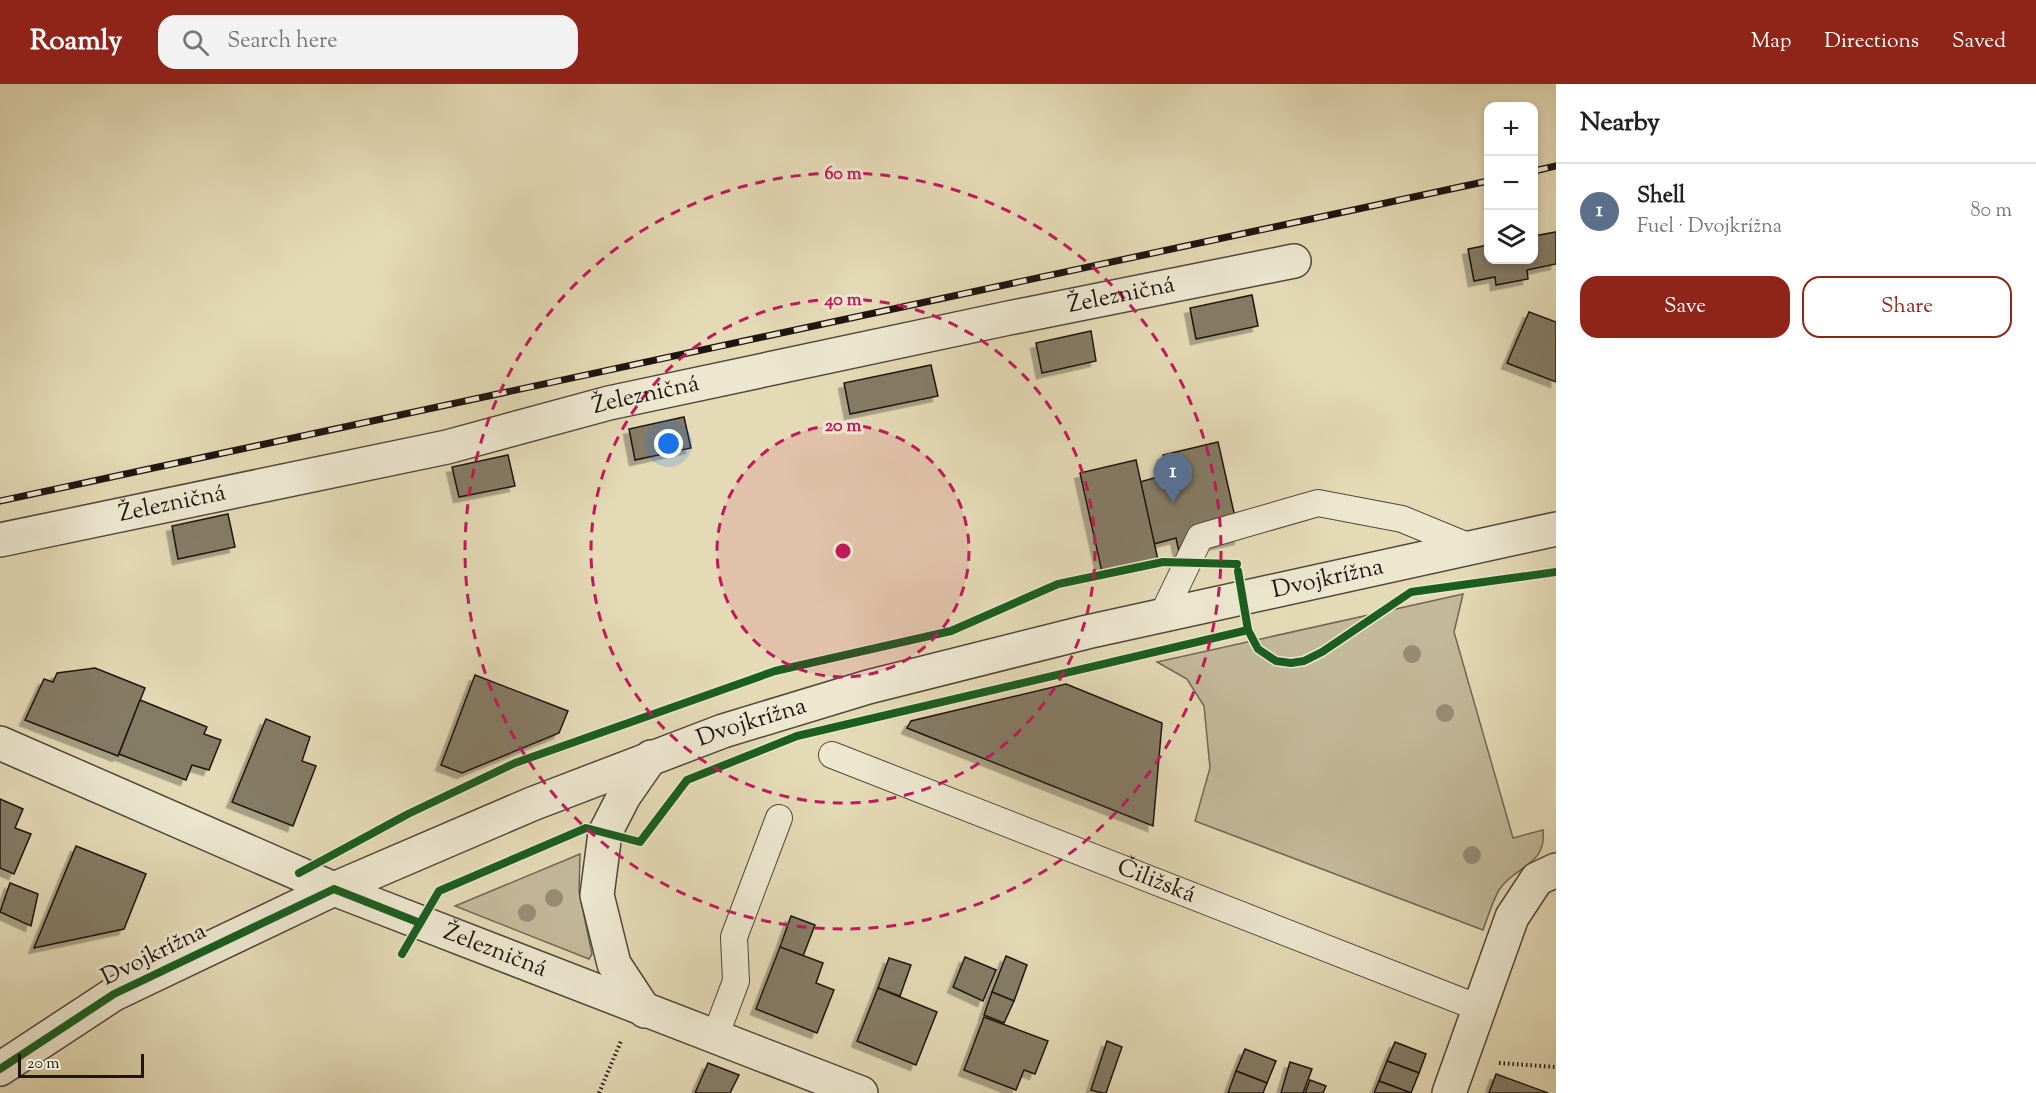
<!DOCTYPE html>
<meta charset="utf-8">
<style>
:root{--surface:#fff;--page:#f2f2f2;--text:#222;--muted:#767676;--line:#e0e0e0;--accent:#8f2418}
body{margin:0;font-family:"Sorts Mill Goudy",serif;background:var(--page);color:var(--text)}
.controls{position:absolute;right:18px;top:18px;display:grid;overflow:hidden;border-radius:12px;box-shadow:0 3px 9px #0003}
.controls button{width:54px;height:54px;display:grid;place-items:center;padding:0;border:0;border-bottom:2px solid var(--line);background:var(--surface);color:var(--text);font:30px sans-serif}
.scale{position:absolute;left:18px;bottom:15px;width:126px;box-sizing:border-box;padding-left:6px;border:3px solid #1f1410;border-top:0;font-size:16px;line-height:21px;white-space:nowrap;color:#1f1410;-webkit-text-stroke:4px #ede7d0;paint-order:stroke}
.you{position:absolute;left:669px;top:360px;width:21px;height:21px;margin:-15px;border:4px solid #fff;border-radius:50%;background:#1a73e8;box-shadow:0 0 0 9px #1a73e833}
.badge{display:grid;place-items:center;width:39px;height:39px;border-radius:50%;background:var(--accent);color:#fff;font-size:20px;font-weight:700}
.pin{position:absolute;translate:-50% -50px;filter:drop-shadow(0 2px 3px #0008)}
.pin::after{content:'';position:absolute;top:32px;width:21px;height:18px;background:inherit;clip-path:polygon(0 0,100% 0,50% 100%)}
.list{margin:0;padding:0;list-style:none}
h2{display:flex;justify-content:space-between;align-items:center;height:78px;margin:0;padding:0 24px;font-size:26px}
h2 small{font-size:20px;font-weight:400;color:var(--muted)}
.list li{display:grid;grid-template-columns:39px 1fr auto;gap:18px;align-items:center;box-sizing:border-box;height:96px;padding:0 24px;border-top:2px solid var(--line)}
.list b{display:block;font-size:22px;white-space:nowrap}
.list p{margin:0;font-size:20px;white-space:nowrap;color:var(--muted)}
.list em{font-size:20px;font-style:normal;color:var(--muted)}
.actions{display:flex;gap:12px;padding:18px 24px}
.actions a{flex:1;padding:14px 0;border:2px solid var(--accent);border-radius:18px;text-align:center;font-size:21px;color:var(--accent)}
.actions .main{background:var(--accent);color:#fff}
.icon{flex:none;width:33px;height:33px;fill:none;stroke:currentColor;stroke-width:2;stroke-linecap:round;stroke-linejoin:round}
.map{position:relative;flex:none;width:1556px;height:1009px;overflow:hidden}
header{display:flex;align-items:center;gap:36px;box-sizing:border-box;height:84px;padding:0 30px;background:var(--accent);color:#fff}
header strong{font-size:28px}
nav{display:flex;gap:33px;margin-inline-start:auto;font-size:21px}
.search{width:420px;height:54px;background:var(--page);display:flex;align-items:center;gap:15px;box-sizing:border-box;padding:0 21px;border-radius:18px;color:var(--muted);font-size:22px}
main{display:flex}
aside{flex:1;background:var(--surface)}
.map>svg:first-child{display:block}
</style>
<header>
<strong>Roamly</strong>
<div class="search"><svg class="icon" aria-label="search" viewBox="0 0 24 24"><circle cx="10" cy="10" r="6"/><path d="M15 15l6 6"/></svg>Search here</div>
<nav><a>Map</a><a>Directions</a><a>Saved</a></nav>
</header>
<main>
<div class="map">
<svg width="1556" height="1009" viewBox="0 0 1556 1009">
<defs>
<filter id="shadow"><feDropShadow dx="-5.5" dy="5.5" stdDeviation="0" flood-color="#0004"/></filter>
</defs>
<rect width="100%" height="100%" fill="#e4dab6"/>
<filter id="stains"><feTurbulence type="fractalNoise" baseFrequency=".00333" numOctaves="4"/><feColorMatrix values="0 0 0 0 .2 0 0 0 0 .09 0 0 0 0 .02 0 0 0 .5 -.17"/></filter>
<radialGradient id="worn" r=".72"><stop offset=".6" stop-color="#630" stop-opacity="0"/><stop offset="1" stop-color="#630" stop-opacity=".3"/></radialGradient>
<g fill="#c3b89a" stroke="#716655" stroke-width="1.5">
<path d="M 1463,510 L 1454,548 L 1513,754 L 1543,746 C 1547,782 1515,781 1499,806 C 1492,818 1488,833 1483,846 L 1195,737 L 1210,684 L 1204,622 L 1187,595 L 1157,578 Z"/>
<path d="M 580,770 L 579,808 L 592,870 L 589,875 L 455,822 Z"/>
</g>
<g fill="#857b66" stroke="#1f1410" stroke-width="1.5" filter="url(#shadow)">
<path d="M 1556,148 L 1556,180 L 1527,186 L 1528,195 L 1496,201 L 1495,193 L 1474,197 L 1468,165 L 1488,161 L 1488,176 L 1534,176 L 1534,152 Z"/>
<path d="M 1252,211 L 1258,242 L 1196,255 L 1190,224 Z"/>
<path d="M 1529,228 L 1556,238 L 1556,298 L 1507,279 Z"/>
<path d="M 1091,247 L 1096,277 L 1042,289 L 1036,259 Z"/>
<path d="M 931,281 L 938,312 L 850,330 L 844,299 Z"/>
<path d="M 684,333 L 691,364 L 635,376 L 629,345 Z"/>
<path d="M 1218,358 L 1240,455 L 1179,468 L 1176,454 L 1154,460 L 1140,398 L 1168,390 L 1163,371 Z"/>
<path d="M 508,371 L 515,402 L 459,413 L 452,383 Z"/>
<path d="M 1136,376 L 1158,476 L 1102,488 L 1080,389 Z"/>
<path d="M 228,430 L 235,463 L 178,475 L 172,442 Z"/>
<path d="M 95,584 L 145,604 L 118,672 L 25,636 L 44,595 L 53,598 L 57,589 Z"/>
<path d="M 475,591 L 568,627 L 559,649 L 462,689 L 441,681 Z"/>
<path d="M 1066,600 L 1162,639 L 1153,742 L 907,644 L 911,637 Z"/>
<path d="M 140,616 L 207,643 L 204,650 L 221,656 L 209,686 L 192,681 L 186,696 L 119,670 Z"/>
<path d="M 266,635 L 310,653 L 302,677 L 316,682 L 293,742 L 232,718 Z"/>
<path d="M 0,715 L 23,725 L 15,744 L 31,750 L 14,790 L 0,784 Z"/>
<path d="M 76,762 L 146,790 L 124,845 L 34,864 Z"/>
<path d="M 10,799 L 38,810 L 31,842 L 0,828 Z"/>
<path d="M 791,832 L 815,841 L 803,872 L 780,863 Z"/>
<path d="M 780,863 L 823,879 L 816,899 L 834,906 L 817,949 L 756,925 Z"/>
<path d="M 1006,872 L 1027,881 L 1014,917 L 992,908 Z"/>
<path d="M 965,873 L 996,886 L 983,917 L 953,903 Z"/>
<path d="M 889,874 L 911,881 L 900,912 L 878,904 Z"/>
<path d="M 878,904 L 937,928 L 916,981 L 857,957 Z"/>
<path d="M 992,908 L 1014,917 L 1004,939 L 984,931 Z"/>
<path d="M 984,933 L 1048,957 L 1035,990 L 1024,986 L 1016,1006 L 964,986 Z"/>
<path d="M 1107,957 L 1122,963 L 1106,1009 L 1102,1009 L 1091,1006 Z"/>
<path d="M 1395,958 L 1426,970 L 1419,989 L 1387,977 Z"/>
<path d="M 1245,965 L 1276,977 L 1267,999 L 1236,987 Z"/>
<path d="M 1387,977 L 1419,989 L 1411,1009 L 1379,997 Z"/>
<path d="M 1290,978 L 1312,985 L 1303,1009 L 1281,1009 Z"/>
<path d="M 708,979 L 739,991 L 730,1009 L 695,1009 Z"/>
<path d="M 1236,987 L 1267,999 L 1263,1009 L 1228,1009 Z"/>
<path d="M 1496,990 L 1548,1009 L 1489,1009 Z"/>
<path d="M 1310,996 L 1326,1002 L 1323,1009 L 1305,1009 Z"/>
<path d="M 1379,997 L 1411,1009 L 1374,1009 Z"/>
</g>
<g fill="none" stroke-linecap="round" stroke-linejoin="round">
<g stroke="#50463a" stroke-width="28">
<g id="service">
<path d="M 1162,532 L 1200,453 L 1318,419 L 1402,435 L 1470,463"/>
<path id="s1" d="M 832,671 L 1479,924"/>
<path d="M 715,953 L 736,897 L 734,853 L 779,734"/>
</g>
</g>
<g stroke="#50463a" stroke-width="36">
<g id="minor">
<path id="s2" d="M 0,456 L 447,363 L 609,319 L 1004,235 L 1294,177"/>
<path id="s3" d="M 0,659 L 334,805 L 861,1009"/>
<path d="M 645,927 L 614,880 L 597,811 L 605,749 L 624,712 L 651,673"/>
<path d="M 1449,1009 L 1512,833 L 1537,795 L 1556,786"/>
</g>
</g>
<g stroke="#50463a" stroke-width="36">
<g id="tertiary">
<path id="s4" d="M 0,985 L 114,910 L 334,805 L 532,720 L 723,647 L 868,603 L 1087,548 L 1556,445"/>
</g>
</g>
<g stroke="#1f1410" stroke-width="4" stroke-dasharray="1.5 3" stroke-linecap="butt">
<path d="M 1499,979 L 1556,983"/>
<path d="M 599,1009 L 621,957"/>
</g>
<use href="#service" stroke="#ede7d0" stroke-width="26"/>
<use href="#minor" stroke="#ede7d0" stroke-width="33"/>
<use href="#tertiary" stroke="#ede7d0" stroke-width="33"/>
<g stroke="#1f1410" stroke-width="7">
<g id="rail">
<path d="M 1534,87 L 1556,82"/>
<path d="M 0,417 L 1488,97"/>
</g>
</g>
<use href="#rail" stroke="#ede7d0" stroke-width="4.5" stroke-dasharray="14" stroke-linecap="butt"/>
<g stroke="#ede7d0" stroke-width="11">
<g id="cycleway">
<path d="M 1238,487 L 1248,546 L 1258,565 L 1276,577 L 1291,579 L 1304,577 L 1322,568 L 1411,508 L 1556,488"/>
<path d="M 299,789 L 408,730 L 515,679 L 775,587 L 951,547 L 1058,500 L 1163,478 L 1237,480"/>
<path d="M 402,870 L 439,807 L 586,744 L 640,758 L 687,696 L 797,652 L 1248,546"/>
<path d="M 0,985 L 114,910 L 334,805 L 420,839"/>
</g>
</g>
<use href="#cycleway" stroke="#1b5e20" stroke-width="8"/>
</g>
<g fill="#978c75">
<circle cx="1412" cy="570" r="9"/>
<circle cx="1445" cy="629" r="9"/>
<circle cx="1472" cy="771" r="9"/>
<circle cx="554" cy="814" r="9"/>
<circle cx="527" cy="829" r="9"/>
</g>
<circle cx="843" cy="467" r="126" fill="#c2185b" fill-opacity=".12"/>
<g fill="none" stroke="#c2185b" stroke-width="3" stroke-dasharray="10 8">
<circle cx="843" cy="467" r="126"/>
<circle cx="843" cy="467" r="252"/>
<circle cx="843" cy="467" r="378"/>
</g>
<g text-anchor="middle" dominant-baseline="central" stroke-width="6" stroke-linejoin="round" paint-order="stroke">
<g font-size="24" fill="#1f1410" stroke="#ede7d0">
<text stroke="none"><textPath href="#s2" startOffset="1148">Železničná</textPath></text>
<text stroke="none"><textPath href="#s2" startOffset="662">Železničná</textPath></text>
<text stroke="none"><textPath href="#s2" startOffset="176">Železničná</textPath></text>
<text stroke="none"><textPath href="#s4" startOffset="1424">Dvojkrížna</textPath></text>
<text stroke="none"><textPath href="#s4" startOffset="830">Dvojkrížna</textPath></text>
<text stroke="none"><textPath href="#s1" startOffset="348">Čiližská</textPath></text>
<text stroke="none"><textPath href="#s3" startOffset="537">Železničná</textPath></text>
<text transform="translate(154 871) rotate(-26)">Dvojkrížna</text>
</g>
</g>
<circle cx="843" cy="467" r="9" fill="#c2185b" stroke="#ede7d0" stroke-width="3"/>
<g font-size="18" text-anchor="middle" font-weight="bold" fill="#c2185b" stroke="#ede7d0" stroke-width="6" stroke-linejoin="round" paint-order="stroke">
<text x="843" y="95">60 m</text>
<text x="843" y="221">40 m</text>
<text x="843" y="347">20 m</text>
</g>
<rect width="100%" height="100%" filter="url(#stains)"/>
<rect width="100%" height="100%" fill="url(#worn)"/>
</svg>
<div class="controls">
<button>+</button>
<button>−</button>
<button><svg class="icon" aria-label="layers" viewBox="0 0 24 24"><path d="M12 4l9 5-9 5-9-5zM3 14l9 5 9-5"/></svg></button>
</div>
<div class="scale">20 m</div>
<div class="you"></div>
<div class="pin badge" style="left:1173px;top:419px;background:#5c6f8a">1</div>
</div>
<aside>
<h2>Nearby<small></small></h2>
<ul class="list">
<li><span class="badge" style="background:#5c6f8a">1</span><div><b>Shell</b><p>Fuel · Dvojkrížna</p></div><em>80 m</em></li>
</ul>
<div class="actions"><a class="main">Save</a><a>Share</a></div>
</aside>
</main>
